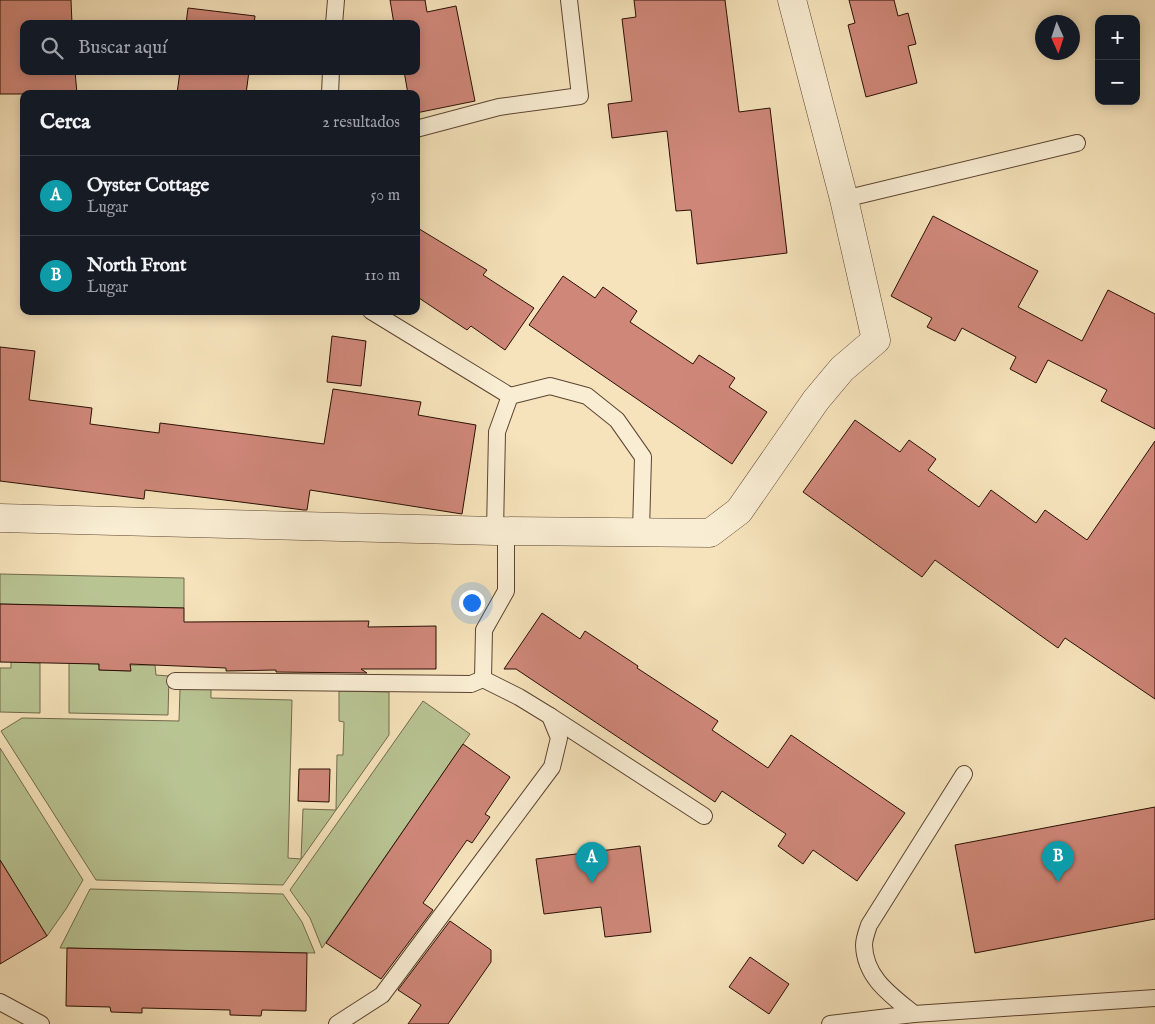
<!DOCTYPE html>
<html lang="es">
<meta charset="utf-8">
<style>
:root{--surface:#171b24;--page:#20242c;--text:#f1f3f6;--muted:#9ea1a6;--line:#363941;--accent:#db2777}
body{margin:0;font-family:"IM FELL English",serif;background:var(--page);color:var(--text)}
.controls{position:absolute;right:15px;top:15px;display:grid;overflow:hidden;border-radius:10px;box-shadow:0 2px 12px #0003}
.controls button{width:45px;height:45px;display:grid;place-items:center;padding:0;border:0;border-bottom:1px solid var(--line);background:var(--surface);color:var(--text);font:25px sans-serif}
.compass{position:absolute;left:1035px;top:15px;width:45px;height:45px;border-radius:50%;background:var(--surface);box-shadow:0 2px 12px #0003;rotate:177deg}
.you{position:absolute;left:471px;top:602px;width:18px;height:18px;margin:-12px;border:4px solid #fff;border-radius:50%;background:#1a73e8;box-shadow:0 0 0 8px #1a73e833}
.badge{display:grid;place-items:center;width:32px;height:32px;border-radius:50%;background:var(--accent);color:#fff;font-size:16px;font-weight:700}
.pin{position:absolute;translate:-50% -41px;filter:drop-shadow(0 1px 2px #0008)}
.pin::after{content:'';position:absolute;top:26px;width:18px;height:15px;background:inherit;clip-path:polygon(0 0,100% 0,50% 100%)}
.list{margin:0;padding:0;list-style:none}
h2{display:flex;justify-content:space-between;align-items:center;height:65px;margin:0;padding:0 20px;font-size:21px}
h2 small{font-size:16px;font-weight:400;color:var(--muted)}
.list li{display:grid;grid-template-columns:32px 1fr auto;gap:15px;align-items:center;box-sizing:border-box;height:80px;padding:0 20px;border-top:1px solid var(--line)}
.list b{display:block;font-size:19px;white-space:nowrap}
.list p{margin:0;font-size:16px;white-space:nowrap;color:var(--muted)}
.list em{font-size:16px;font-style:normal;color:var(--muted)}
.icon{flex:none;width:28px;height:28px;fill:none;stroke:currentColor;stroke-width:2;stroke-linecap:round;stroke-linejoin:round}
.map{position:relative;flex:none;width:1155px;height:1024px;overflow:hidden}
.search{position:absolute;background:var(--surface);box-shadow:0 2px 12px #0003;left:20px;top:20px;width:400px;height:55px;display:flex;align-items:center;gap:12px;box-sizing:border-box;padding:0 18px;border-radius:10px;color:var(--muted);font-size:19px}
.panel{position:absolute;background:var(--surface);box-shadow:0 2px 12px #0003;left:20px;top:90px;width:400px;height:225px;border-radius:10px}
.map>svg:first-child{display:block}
</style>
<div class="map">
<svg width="1155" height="1024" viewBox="0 0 1155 1024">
<rect width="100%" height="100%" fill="#f6e3bb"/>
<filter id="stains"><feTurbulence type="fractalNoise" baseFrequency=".004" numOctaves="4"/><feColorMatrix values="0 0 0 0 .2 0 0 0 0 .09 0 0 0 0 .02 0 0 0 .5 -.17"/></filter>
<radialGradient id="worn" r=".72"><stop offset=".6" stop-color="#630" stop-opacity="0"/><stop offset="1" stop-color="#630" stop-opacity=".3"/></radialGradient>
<g fill="#b9c493" stroke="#716a4b">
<path d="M 0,574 L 184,578 L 184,608 L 0,604 Z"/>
<path d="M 11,662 L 40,663 L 40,713 L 0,712 L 0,668 L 11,668 Z"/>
<path d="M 69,663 L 99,664 L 99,670 L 130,671 L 130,665 L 155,665 L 156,675 L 169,676 L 168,715 L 69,713 Z"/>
<path d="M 180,689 L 211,689 L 211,698 L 292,700 L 288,858 L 301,859 L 303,809 L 336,810 L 337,755 L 343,755 L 344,722 L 339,721 L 339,691 L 389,692 L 389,735 L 283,885 L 96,880 L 1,731 L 22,718 L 179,721 Z"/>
<path d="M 423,701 L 470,734 L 322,948 L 310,918 L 290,890 Z"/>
<path d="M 0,748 L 83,880 L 66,909 L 47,936 L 0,860 Z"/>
<path d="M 90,889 L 283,894 L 302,922 L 315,953 L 60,948 Z"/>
</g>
<g fill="#cf8779" stroke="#290f03">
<path d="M 0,0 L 71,0 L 72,24 L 24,24 L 24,71 L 75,71 L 77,94 L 0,94 Z"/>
<path d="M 390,0 L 425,0 L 427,12 L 456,6 L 475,101 L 416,113 L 416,94 L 408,94 L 404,71 L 416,71 L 416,24 L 394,24 Z"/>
<path d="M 634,0 L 725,0 L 739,112 L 770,108 L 787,253 L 697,264 L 691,210 L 676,211 L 667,131 L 612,138 L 608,104 L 632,101 L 622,19 L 636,17 Z"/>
<path d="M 849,0 L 894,0 L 898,16 L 908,13 L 916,44 L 908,46 L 917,83 L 866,97 L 848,25 L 855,23 Z"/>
<path d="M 188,8 L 255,16 L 254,24 L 186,24 Z"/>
<path d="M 180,71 L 249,71 L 246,94 L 177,94 Z"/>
<path d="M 933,216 L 1038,271 L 1018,307 L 1082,341 L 1108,290 L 1155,314 L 1155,429 L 1101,401 L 1107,390 L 1048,360 L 1036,383 L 1010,369 L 1016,357 L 962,328 L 955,341 L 927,327 L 932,318 L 891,296 Z"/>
<path d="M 416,227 L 487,270 L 483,275 L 534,308 L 505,350 L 471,326 L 467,330 L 416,296 Z"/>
<path d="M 563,276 L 595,298 L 603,287 L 637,311 L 630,322 L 693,364 L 699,355 L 735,378 L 729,387 L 767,412 L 732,464 L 529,325 Z"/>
<path d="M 332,336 L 366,341 L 361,386 L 327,382 Z"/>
<path d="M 0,347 L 35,351 L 29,400 L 92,408 L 90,424 L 159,433 L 160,423 L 324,444 L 333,389 L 421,402 L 418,415 L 476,425 L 462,514 L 310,490 L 307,510 L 304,510 L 145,490 L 144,499 L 0,481 Z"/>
<path d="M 855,420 L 900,452 L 909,440 L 936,459 L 928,470 L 979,507 L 991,490 L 1036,523 L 1045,510 L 1087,540 L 1155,441 L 1155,699 L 1065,638 L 1058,648 L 935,560 L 922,577 L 803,492 Z"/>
<path d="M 0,604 L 184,608 L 184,622 L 369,621 L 368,627 L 436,626 L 436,669 L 361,669 L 367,673 L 276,672 L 276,670 L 226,671 L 226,668 L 130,664 L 131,671 L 99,670 L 99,664 L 0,662 Z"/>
<path d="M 542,613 L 580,639 L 585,631 L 638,666 L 637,668 L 718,721 L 712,730 L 768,768 L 791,735 L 905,813 L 857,881 L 813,850 L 803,864 L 778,846 L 786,834 L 722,791 L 715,802 L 516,669 L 504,669 Z"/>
<path d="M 463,744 L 510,777 L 485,814 L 490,817 L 472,843 L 467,840 L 423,903 L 433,910 L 381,979 L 326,943 Z"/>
<path d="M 299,769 L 330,769 L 329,802 L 298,801 Z"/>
<path d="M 1155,807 L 1155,919 L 975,953 L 955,845 Z"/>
<path d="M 640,846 L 651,932 L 605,937 L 601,907 L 544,914 L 536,859 Z"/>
<path d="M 0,860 L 47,936 L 0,964 Z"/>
<path d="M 450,921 L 491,950 L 491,962 L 448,1024 L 408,1024 L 421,1005 L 398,990 Z"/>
<path d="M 67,948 L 307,953 L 306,1011 L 262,1010 L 261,1016 L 230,1015 L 230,1010 L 142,1008 L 142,1013 L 111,1012 L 110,1007 L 66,1006 Z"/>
<path d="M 750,957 L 789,984 L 769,1014 L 729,987 Z"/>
</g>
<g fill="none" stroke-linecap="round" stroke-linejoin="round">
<g stroke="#5c4431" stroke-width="18">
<g id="lane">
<path d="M 334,24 L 336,0"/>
<path d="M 330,94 L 331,71"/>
<path d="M 416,129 L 499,107 L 580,96 L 569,0"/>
<path d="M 844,199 L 1077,143"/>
<path d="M 371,311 L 510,396"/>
<path d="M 495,531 L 497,432 L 510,396 L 550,386 L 587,396 L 617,420 L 643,457 L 641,531"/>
<path d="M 483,679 L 484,630 L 506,591 L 506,531"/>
<path d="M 175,681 L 471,684 L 483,679"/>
<path d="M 550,716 L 704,816"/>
<path d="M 0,1002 L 41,1024"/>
<path d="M 914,1014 C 891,995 865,978 864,945 C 864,939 867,931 869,925 L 964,774"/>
<path d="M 337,1024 L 382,995 L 552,767 L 559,738 L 550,716 L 519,697 L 483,679"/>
<path d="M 830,1024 L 914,1014 L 1155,998"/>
</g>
</g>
<g stroke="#5c4431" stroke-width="29">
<path id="street" d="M 0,518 L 495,531 L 710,533 L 739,511 L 816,400 L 842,369 L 876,340 L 844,199 L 792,0"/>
</g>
<use href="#lane" stroke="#f9edd3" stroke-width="16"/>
<use href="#street" stroke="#f9edd3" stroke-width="28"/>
</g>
<rect width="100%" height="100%" filter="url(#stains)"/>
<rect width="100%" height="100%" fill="url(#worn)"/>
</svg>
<div class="controls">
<button>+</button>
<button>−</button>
</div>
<svg class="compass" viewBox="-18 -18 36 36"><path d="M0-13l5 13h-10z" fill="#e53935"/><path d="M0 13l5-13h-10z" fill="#9ea1a6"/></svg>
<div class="you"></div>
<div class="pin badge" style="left:592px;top:883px;background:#0f9aa8">A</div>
<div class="pin badge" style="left:1058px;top:882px;background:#0f9aa8">B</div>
<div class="search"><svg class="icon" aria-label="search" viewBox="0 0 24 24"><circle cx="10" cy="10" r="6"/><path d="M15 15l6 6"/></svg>Buscar aquí</div>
<section class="panel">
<h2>Cerca<small>2 resultados</small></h2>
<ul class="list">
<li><span class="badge" style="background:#0f9aa8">A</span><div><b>Oyster Cottage</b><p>Lugar</p></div><em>50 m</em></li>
<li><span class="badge" style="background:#0f9aa8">B</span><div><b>North Front</b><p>Lugar</p></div><em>110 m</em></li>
</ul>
</section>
</div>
